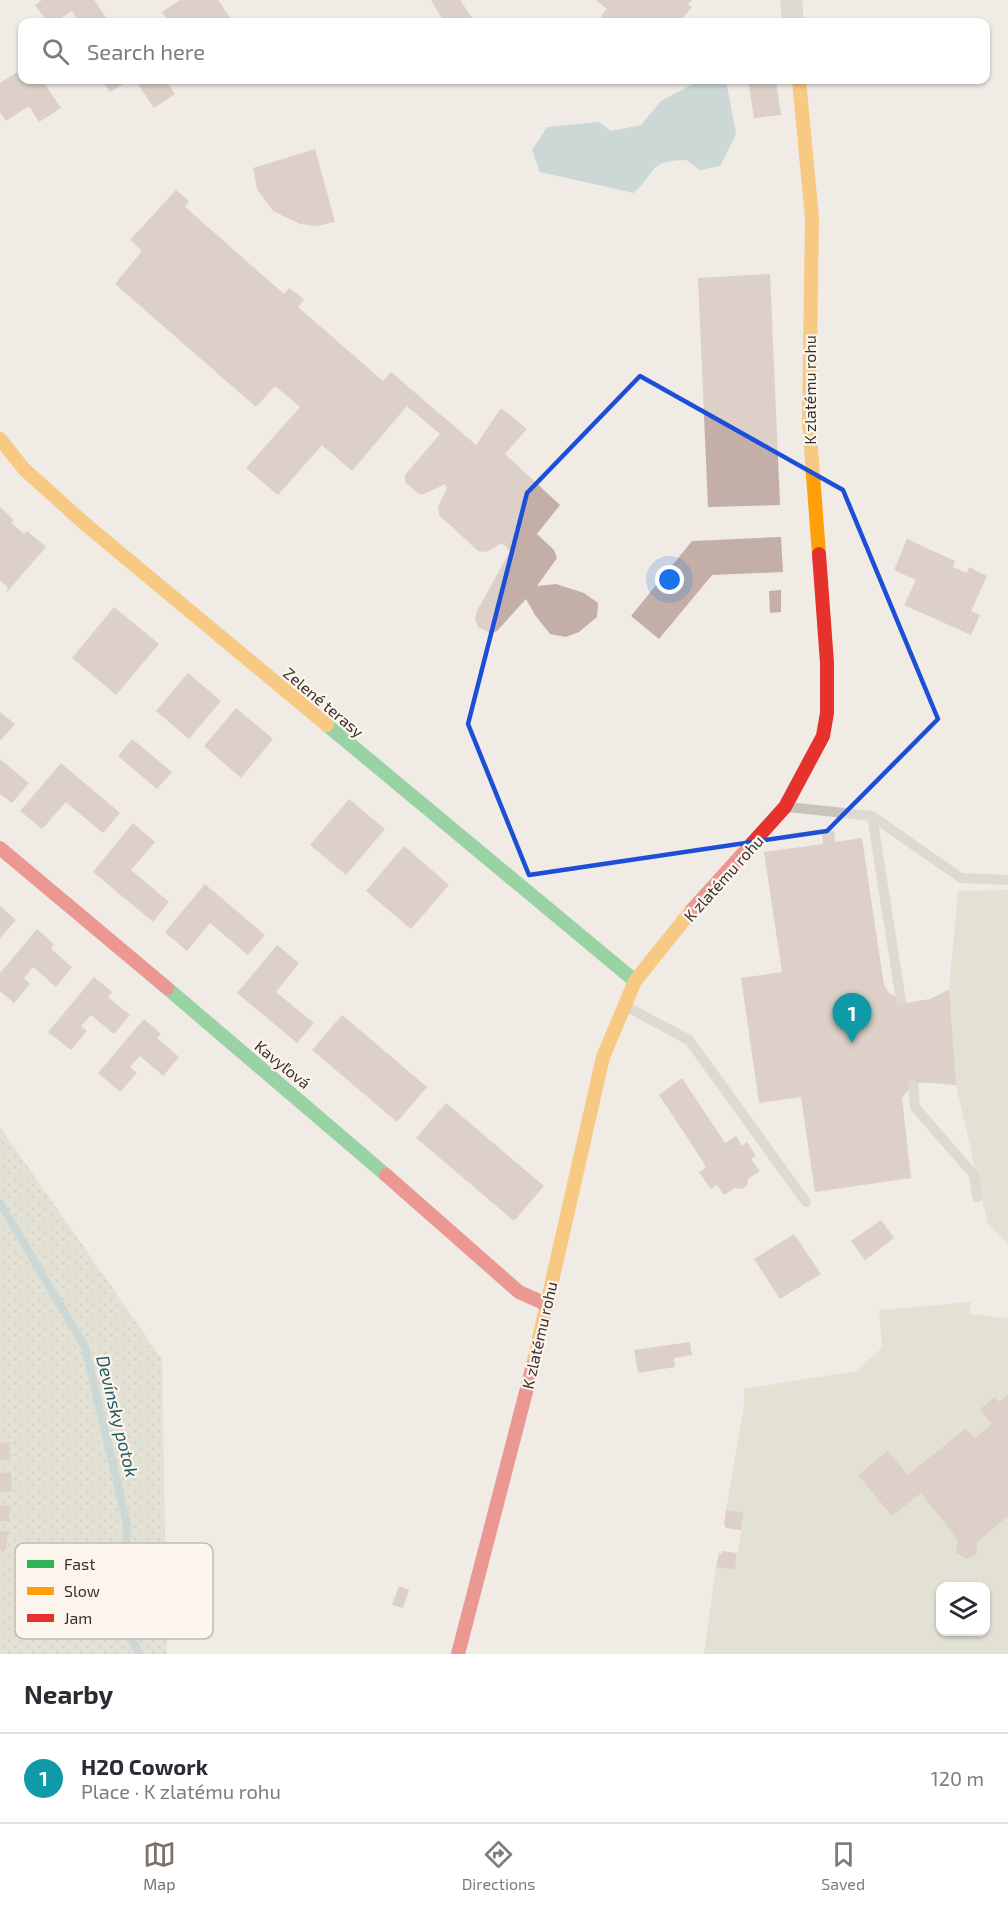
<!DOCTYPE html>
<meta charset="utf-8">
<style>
:root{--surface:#fff;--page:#f2f2f3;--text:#2b2b33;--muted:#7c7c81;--line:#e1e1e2;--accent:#7a716c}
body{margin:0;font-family:"Exo 2",sans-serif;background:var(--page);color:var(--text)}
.controls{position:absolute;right:18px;bottom:18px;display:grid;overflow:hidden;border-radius:12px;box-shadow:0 2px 4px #0004}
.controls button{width:54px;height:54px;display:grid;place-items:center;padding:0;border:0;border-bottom:2px solid var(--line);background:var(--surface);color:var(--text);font:30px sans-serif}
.you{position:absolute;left:670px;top:580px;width:21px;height:21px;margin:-15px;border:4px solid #fff;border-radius:50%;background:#1a73e8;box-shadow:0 0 0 9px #1a73e833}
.badge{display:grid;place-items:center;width:39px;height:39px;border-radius:50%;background:var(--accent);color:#fff;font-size:20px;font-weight:700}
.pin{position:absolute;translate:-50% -50px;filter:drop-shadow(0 2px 3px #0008)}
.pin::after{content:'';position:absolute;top:32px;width:21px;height:18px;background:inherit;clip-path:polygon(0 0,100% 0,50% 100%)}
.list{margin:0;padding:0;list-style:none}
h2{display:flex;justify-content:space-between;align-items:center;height:78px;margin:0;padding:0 24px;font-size:26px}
h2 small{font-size:20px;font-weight:400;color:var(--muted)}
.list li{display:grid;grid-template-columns:39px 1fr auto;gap:18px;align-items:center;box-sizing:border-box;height:90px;padding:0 24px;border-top:2px solid var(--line)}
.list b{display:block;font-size:22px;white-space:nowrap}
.list p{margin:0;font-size:20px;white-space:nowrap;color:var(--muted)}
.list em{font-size:20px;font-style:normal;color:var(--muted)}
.icon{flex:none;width:33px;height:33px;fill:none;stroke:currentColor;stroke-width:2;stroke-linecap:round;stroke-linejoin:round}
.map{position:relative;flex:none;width:1008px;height:1654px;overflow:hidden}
.search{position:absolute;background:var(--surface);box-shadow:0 2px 4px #0004;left:18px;right:18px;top:18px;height:66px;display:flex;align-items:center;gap:15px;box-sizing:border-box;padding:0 21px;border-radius:12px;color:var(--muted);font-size:22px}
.sheet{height:168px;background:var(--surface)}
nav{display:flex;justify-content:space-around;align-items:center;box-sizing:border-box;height:84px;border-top:2px solid var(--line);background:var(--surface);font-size:16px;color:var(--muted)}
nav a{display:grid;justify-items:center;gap:3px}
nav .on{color:var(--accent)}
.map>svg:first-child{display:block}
</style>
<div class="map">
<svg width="1008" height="1654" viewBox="0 0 1008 1654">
<defs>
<pattern id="garden-dots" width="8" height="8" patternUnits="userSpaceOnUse" patternTransform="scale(1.5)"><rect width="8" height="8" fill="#d1d6bf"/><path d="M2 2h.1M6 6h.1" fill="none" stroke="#b4b8a4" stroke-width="1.8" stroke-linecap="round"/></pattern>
</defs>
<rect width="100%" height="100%" fill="#f0ebe5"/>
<g fill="#d1d6bf" fill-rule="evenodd">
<path d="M 1008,890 L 1008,1245 L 988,1224 L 956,1085 L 934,1082 L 913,1085 L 856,891 L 884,985 L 889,993 L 908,1003 L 930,999 L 949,989 L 958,891 Z"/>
<path d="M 971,1302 L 969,1314 L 1008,1318 L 1008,1654 L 704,1654 L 716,1567 L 735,1570 L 744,1514 L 726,1510 L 744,1405 L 744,1389 L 856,1371 L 882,1348 L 879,1310 ZM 940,1586 L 986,1586 L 986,1632 L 940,1632 Z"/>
</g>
<path fill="url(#garden-dots)" d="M 0,1127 L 162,1359 L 167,1654 L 0,1654 Z"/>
<path fill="#a1c2c1" d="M 700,80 L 726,80 L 736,134 L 720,166 L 700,170 L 686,160 C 648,161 658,170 634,193 L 540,172 L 532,150 L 547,127 L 599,122 L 611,131 L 641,125 L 661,101 Z"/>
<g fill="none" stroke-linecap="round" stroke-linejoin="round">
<path stroke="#a1c2c1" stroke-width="8" d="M 0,1203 L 85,1347 L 127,1524 L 125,1629 L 140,1654"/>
</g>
<g fill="#c3afa7">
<path d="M 42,0 L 94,0 L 109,22 L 79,22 L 72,11 L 55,22 L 47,22 L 35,5 Z"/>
<path d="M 180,0 L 218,0 L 233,22 L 202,22 L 200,18 L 194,22 L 169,22 L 162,12 Z"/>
<path d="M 431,0 L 460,0 L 475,22 L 444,22 Z"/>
<path d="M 596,0 L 692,0 L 688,4 L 692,7 L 679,22 L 604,22 L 601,16 L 607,9 Z"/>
<path d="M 22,69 L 22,80 L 42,80 L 61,108 L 39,122 L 29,106 L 6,121 L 0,112 L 0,83 Z"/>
<path d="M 102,80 L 130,80 L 110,92 Z"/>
<path d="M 135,80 L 166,80 L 175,94 L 154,108 Z"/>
<path d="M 748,80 L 776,80 L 781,115 L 754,118 Z"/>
<path d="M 315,149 L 335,222 L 317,226 L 300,224 L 273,211 L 257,189 L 253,168 Z"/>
<path d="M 176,190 L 189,201 L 185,207 L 284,294 L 289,288 L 304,299 L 298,307 L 383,381 L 391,372 L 476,445 L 501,408 L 527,429 L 505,454 L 560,505 L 537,534 L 554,550 L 557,558 L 537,586 L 556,584 L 584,593 L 598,603 L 597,617 L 579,632 L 566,637 L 550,634 L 535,615 L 526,599 L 497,631 L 490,633 L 478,627 L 475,619 L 477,611 L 510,551 L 502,543 L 486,552 L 478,551 L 439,515 L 438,507 L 447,488 L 445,484 L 424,494 L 419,494 L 405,482 L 405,475 L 440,434 L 407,406 L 352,471 L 322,445 L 278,495 L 246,468 L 300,407 L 275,386 L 256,407 L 115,284 L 142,251 L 130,240 Z"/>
<path d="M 770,274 L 780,505 L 708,507 L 698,278 Z"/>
<path d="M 0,507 L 14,520 L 11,523 L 24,534 L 27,531 L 46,547 L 6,593 L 8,588 L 0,580 Z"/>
<path d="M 781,537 L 783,572 L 712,575 L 659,639 L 631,616 L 692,541 Z"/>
<path d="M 907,539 L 955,561 L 953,567 L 967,573 L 969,567 L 987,576 L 971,611 L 980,615 L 971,635 L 904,605 L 916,580 L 894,570 Z"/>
<path d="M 781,590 L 781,612 L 770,613 L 769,591 Z"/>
<path d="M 114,607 L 159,644 L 116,695 L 72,658 Z"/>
<path d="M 188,673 L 221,701 L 189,739 L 156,711 Z"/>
<path d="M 236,708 L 273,739 L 241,778 L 204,746 Z"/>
<path d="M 0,712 L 15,724 L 0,741 Z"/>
<path d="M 132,739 L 172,772 L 157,789 L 118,756 Z"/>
<path d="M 0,759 L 29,783 L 12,803 L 0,794 Z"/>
<path d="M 61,763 L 120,813 L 103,833 L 66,802 L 42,829 L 20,811 Z"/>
<path d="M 349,799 L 385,829 L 346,875 L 310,845 Z"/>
<path d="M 133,823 L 155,842 L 131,870 L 169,902 L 153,922 L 93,872 Z"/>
<path d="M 834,831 L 835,842 L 862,838 L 884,985 L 889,993 L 908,1003 L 930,999 L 949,990 L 956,1085 L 920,1082 L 913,1085 L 902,1098 L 911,1178 L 815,1192 L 801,1097 L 759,1103 L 741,978 L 782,972 L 764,852 L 823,844 L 822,833 Z"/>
<path d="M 404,846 L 449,885 L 411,929 L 366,891 Z"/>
<path d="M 205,884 L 265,935 L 248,955 L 210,923 L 187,951 L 165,932 Z"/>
<path d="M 0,906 L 16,920 L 0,938 Z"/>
<path d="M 37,929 L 54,944 L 51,949 L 72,967 L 56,987 L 33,967 L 24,978 L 30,984 L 14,1003 L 0,991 L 0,973 Z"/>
<path d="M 277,945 L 299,963 L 276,992 L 314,1023 L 297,1043 L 237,993 Z"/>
<path d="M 94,977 L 112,992 L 108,997 L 130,1015 L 114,1034 L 91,1015 L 81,1026 L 87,1031 L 71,1050 L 48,1032 Z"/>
<path d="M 342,1015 L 427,1087 L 397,1122 L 312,1050 Z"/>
<path d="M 144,1019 L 161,1034 L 157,1038 L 179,1057 L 163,1076 L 140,1056 L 130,1067 L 137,1073 L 120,1092 L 98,1073 Z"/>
<path d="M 682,1078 L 725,1143 L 736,1136 L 742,1146 L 747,1142 L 756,1156 L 751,1159 L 760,1171 L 748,1179 L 747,1186 L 742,1189 L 735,1188 L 724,1195 L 717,1185 L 711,1189 L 699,1172 L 706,1168 L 702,1160 L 659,1095 Z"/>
<path d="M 446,1103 L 544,1186 L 514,1221 L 416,1138 Z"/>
<path d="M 881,1220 L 894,1238 L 865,1260 L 851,1241 Z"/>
<path d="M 794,1234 L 821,1274 L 780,1299 L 754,1259 Z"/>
<path d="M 690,1342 L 692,1355 L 674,1358 L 675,1367 L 638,1373 L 634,1350 Z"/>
<path d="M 1008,1395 L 1008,1516 L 977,1542 L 977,1553 L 972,1557 L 966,1559 L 956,1552 L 958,1540 L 921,1493 L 892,1516 L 858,1475 L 888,1451 L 908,1475 L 965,1429 L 975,1438 L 992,1424 L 980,1409 L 995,1397 L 999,1402 Z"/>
<path d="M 9,1442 L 10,1459 L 0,1460 L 0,1443 Z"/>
<path d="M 11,1472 L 12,1491 L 0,1492 L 0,1473 Z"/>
<path d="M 0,1505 L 10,1506 L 9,1521 L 0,1521 Z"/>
<path d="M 726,1510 L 744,1513 L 741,1530 L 726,1528 L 724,1524 Z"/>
<path d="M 0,1531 L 8,1532 L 6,1550 L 0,1550 Z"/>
<path d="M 722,1551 L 737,1553 L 735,1570 L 716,1567 L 719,1553 L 722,1554 Z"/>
<path d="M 399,1586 L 409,1590 L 403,1608 L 392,1605 Z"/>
</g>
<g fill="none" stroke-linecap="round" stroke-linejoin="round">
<g stroke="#c9c3be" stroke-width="10">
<path d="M 788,807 L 872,816 L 961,878 L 1008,880"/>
<path d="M 872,816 L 901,1001"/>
<path d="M 627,1007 L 689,1040 L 806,1202"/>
<path d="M 913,1085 L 915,1107 L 974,1175 L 977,1197"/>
</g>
<path stroke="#c9c3be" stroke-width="22" d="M 791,0 L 793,22"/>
<g stroke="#30b455" stroke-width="14">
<path d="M 327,725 L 635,981"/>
<path d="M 167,988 L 386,1175"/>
</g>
<g stroke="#ff9f0a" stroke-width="14">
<path d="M 799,80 L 812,218 L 809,422 L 819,554"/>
<path d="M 0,439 L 24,469 L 85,524 L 327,725"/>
<path d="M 533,1365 L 603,1057 L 635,981 L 692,910"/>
</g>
<g stroke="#e5322d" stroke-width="14">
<path d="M 0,848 L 167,988"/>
<path d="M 692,910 L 785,807 L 823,736 L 827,713 L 827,663 L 819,554"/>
<path d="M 386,1175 L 519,1292 L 546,1304"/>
<path d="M 458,1654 L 533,1365"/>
</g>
</g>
<path d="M0 0H1008V1654H0ZM 640,376 L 843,490 L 938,719 L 827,831 L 529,875 L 468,724 L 527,493 Z" fill="#f0ebe5" fill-opacity=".55" fill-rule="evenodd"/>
<path fill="none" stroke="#1d4ed8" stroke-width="4.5" stroke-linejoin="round" d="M 640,376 L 843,490 L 938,719 L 827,831 L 529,875 L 468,724 L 527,493 Z"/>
<g text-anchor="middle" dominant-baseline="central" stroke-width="4.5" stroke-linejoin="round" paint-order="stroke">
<g font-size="16" fill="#3b302b" stroke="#fbf5ee">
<text transform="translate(809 390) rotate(-90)">K zlatému rohu</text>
<text transform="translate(324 702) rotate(40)">Zelené terasy</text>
<text transform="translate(723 878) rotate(-48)">K zlatému rohu</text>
<text transform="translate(283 1064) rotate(39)">Kavyľová</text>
<text transform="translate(539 1335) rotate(-77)">K zlatému rohu</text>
</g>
<g font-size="18" font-style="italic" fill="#1f5a5e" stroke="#fbf5ee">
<text transform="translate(118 1416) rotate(76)">Devínsky potok</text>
</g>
</g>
<rect x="15" y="1543" width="198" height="96" rx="9" fill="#fbf5ee" stroke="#c1bab4" stroke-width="1.5"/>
<rect x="27" y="1560" width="27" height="8" fill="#30b455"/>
<rect x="27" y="1587" width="27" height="8" fill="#ff9f0a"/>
<rect x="27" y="1614" width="27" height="8" fill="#e5322d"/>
<g font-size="16" fill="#3b302b">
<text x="64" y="1570">Fast</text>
<text x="64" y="1597">Slow</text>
<text x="64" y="1624">Jam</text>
</g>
</svg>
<div class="controls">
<button><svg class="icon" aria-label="layers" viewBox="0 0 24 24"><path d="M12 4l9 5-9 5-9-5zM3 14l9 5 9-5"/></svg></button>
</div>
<div class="you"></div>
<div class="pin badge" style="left:852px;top:1043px;background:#0f9aa8">1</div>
<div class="search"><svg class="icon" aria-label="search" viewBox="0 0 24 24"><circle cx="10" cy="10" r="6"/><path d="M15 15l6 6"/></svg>Search here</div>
</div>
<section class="sheet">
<h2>Nearby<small></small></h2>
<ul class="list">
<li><span class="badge" style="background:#0f9aa8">1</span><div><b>H2O Cowork</b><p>Place · K zlatému rohu</p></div><em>120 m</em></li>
</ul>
</section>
<nav>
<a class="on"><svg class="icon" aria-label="map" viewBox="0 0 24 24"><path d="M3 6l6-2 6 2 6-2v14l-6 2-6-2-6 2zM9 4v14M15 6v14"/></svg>Map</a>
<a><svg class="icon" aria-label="directions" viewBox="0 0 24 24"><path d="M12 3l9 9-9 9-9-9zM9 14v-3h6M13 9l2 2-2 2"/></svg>Directions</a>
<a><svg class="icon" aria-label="saved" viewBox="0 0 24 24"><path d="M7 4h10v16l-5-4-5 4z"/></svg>Saved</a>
</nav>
